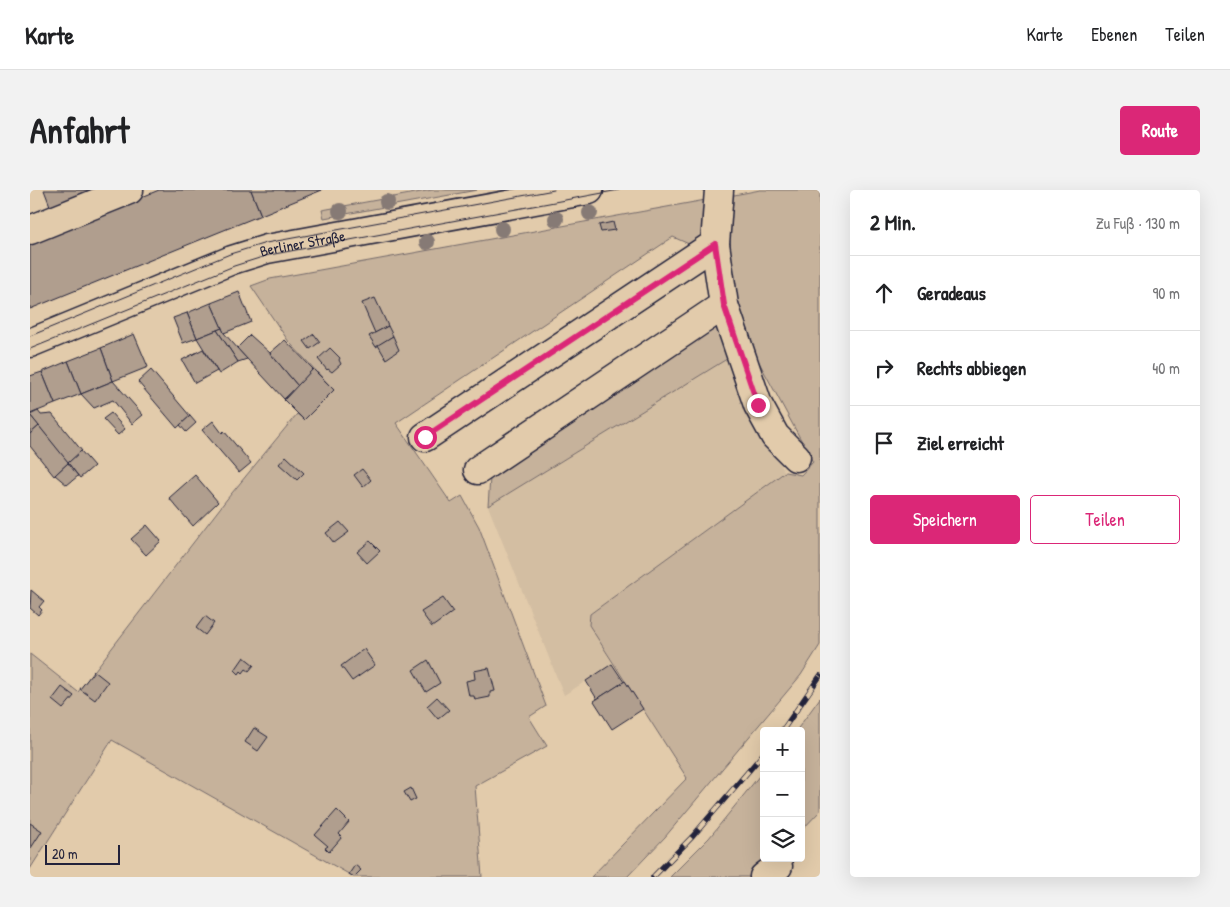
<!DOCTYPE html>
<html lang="de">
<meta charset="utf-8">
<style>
:root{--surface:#fff;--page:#f2f2f2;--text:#202124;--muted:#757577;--line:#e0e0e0;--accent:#db2777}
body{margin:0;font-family:"Patrick Hand",sans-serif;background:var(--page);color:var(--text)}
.controls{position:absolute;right:15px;bottom:15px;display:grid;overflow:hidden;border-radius:5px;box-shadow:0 5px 20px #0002}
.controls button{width:45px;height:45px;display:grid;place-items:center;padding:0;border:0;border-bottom:1px solid var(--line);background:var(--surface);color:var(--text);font:25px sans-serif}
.scale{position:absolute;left:15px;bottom:12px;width:75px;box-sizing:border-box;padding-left:5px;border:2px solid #22223b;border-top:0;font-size:14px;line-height:18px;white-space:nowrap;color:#22223b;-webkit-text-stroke:4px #e2cbab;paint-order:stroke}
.stop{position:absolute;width:15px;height:15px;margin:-11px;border:4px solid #db2777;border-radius:50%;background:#fff}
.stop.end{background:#db2777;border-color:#fff;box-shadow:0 1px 5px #0008}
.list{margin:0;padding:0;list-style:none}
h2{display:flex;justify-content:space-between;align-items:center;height:65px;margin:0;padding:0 20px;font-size:21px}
h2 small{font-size:16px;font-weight:400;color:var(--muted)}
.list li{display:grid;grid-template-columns:32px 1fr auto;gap:15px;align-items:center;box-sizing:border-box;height:75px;padding:0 20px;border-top:1px solid var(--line)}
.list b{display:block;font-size:19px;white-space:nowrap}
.list em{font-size:16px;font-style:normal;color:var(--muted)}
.actions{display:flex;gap:10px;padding:15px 20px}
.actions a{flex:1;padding:11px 0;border:1px solid var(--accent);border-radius:5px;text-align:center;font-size:18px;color:var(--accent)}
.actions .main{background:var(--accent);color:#fff}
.icon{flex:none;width:28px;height:28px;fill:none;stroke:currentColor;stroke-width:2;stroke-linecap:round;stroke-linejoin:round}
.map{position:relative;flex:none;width:790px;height:687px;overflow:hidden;border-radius:5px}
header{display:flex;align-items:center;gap:30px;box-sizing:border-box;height:70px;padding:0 25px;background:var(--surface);border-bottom:1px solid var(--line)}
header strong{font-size:24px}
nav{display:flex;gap:28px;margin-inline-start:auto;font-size:18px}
.intro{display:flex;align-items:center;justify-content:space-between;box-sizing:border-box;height:120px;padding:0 30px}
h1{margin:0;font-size:35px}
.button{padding:12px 22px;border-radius:5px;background:var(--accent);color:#fff;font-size:18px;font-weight:700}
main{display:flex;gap:30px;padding:0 30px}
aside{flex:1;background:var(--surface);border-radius:5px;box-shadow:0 5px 20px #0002}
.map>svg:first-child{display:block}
</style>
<header>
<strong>Karte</strong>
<nav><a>Karte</a><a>Ebenen</a><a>Teilen</a></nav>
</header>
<div class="intro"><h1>Anfahrt</h1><a class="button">Route</a></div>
<main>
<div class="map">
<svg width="790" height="687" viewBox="0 0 790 687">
<rect width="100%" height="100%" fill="#e2cbab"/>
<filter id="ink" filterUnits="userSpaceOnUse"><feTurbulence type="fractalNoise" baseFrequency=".02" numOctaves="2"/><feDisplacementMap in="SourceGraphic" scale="10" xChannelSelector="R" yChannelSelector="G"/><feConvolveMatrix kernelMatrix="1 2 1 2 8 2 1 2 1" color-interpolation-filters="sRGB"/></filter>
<g filter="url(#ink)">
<path fill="#d3bea2" d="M 700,167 L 719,224 L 755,282 L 560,424 L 559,435 L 583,474 L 534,505 L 458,316 Z"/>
<g fill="#c6b29b" stroke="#746a6b">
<path d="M 402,0 L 447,0 L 294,28 L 292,20 Z"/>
<path d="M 730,0 L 790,0 L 790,455 L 771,485 L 635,647 L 597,687 L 561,687 L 657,588 L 559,435 L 560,424 L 755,282 L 771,285 L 783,272 L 704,126 L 694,68 L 699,6 Z"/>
<path d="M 681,9 L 678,39 L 668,58 L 643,47 L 366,233 L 421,313 L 432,306 L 449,337 L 516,516 L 499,527 L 517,556 L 445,596 L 452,687 L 324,687 L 82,550 L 0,679 L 0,464 L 48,502 L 197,309 L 267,224 L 274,230 L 304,200 L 259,152 L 221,96 L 240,89 Z"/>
<path d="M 689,135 L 700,167 L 458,316 L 460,288 Z"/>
<path d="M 790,508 L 790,621 L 771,641 L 771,541 L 766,541 Z"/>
<path d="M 734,580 L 734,668 L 745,668 L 724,687 L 640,687 L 679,648 Z"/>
</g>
<g fill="#b09e8e" stroke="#22223b">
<path d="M 14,0 L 74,0 L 22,21 Z"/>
<path d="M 129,0 L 221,0 L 231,25 L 0,119 L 0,53 Z"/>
<path d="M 221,0 L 292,0 L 231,25 Z"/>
<path d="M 583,32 L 585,40 L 571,42 L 569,35 Z"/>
<path d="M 209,102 L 221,132 L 194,143 L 181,113 Z"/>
<path d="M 345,108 L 358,136 L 345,143 L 332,113 Z"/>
<path d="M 181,113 L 192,138 L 167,148 L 157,123 Z"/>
<path d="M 157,123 L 167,148 L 153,153 L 143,128 Z"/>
<path d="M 358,136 L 363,146 L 346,157 L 339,146 Z"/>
<path d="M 192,138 L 194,143 L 217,169 L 208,172 L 187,140 Z"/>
<path d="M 187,140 L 208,172 L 189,184 L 167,148 Z"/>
<path d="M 104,144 L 118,177 L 83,191 L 71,158 Z"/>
<path d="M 284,144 L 290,152 L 280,159 L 274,151 Z"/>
<path d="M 220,145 L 240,163 L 268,196 L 254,209 L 207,158 Z"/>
<path d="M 363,146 L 369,160 L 356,169 L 348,155 Z"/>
<path d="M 255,150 L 283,179 L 268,196 L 240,163 Z"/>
<path d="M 71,158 L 83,191 L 51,204 L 38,171 Z"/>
<path d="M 300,158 L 310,168 L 309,170 L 311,174 L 302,182 L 298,179 L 297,180 L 288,169 Z"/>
<path d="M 173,159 L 187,181 L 165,193 L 152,170 Z"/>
<path d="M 38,171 L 51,204 L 25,214 L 12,182 Z"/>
<path d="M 283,179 L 304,200 L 274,230 L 254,210 Z"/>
<path d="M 121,180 L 160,226 L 147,238 L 108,192 Z"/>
<path d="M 12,182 L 25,214 L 0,224 L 0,186 Z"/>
<path d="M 83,191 L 113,225 L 102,234 L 83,210 L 64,218 L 51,204 Z"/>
<path d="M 8,221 L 11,225 L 22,224 L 52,261 L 38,273 L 0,225 Z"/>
<path d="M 81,223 L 95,239 L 88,245 L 73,229 Z"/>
<path d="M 0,225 L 9,236 L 0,244 Z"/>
<path d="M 160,226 L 166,233 L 156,242 L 150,235 Z"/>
<path d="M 183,231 L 192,243 L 194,241 L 221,273 L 209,283 L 172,240 Z"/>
<path d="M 9,236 L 38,272 L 38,273 L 24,286 L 0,256 L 0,244 Z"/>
<path d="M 51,261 L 64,276 L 50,288 L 38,273 Z"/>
<path d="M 256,266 L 274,283 L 267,290 L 249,274 Z"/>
<path d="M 38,273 L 48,286 L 37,295 L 25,285 Z"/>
<path d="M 332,279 L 341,290 L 333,297 L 324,285 Z"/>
<path d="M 165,285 L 188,312 L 163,336 L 139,308 Z"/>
<path d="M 310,332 L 319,342 L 304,353 L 296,343 Z"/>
<path d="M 117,335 L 131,351 L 116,365 L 101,349 Z"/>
<path d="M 340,351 L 350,361 L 337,373 L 327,362 Z"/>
<path d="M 1,400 L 14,411 L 9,417 L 12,420 L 8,425 L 0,418 Z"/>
<path d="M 413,408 L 423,422 L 402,437 L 391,422 Z"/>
<path d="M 175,426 L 184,433 L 175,445 L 166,438 Z"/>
<path d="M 334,459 L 345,475 L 322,491 L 311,476 Z"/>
<path d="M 214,467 L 224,475 L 219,481 L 216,479 L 213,483 L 211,481 L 209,484 L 205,480 Z"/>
<path d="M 398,470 L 410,493 L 396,502 L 383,480 Z"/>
<path d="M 582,474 L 594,492 L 567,509 L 556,491 Z"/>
<path d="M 459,478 L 465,501 L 460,502 L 460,507 L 445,510 L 444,506 L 439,506 L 436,491 L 445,489 L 444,481 Z"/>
<path d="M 64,481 L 78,492 L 65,510 L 50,499 Z"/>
<path d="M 595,491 L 613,519 L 582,539 L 564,511 Z"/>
<path d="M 32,497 L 44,506 L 33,519 L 22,510 Z"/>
<path d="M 407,507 L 419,520 L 408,529 L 397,516 Z"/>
<path d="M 224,538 L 238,547 L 228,561 L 215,552 Z"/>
<path d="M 381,598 L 386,609 L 380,612 L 374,602 Z"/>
<path d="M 307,620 L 319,632 L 309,644 L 312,647 L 299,662 L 295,658 L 298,656 L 285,645 Z"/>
<path d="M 0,633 L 12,641 L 1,658 L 0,657 Z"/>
<path d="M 325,675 L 331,680 L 324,687 L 319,684 Z"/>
</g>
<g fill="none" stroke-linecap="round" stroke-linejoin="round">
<g stroke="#22223b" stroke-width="31">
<g id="minor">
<path d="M 689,0 L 685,54 L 694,115 L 728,215 L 745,246 L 766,267"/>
<path d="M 0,40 L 99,0"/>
<path d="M 395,247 L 685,54"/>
<path d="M 448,280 L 694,115"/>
<path d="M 734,687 L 748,676"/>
</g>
</g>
<g stroke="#22223b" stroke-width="31">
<g id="major">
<path id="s1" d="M 0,153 L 202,70 L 237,59 L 559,0"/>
</g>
</g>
<use href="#minor" stroke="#e2cbab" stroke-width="28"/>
<use href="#major" stroke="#e2cbab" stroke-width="28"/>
<g stroke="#22223b" stroke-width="1">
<path d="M 0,146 L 200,64 L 236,53 L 524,0"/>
<path d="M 0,159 L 204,76 L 239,65 L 589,0"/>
</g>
<g stroke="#22223b" stroke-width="5.5">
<g id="rail">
<path d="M 752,541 L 790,486"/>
<path d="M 623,687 L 663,646 L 734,563"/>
</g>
</g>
<use href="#rail" stroke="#e2cbab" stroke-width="4" stroke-dasharray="11" stroke-linecap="butt"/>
</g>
<g fill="#867a75">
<circle cx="357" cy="12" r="8"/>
<circle cx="310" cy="21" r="8"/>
<circle cx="560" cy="23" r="8"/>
<circle cx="526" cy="29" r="8"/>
<circle cx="472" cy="39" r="8"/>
<circle cx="397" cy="52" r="8"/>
</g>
</g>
<g fill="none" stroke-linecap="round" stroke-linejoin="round" filter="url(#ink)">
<path stroke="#db2777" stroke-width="6" d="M 395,247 L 685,54 L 694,115 L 728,215"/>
</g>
<g text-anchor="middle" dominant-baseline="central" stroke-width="4.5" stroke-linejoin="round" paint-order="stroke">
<g font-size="15" fill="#22223b" stroke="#e2cbab">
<text stroke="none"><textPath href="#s1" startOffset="291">Berliner Straße</textPath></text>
</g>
</g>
</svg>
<div class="controls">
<button>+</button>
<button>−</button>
<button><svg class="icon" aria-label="layers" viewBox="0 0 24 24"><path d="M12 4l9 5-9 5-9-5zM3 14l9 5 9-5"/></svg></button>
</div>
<div class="scale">20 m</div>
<div class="stop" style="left:395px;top:247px"></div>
<div class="stop end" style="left:728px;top:215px"></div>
</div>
<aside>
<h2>2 Min.<small>Zu Fuß · 130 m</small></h2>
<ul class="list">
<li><svg class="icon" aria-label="ahead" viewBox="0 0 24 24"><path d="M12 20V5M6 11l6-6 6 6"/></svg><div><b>Geradeaus</b></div><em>90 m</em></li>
<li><svg class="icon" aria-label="right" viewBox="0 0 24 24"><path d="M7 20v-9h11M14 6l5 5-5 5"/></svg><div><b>Rechts abbiegen</b></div><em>40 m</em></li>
<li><svg class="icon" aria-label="arrive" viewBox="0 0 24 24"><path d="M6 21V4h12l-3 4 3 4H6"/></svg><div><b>Ziel erreicht</b></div></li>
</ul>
<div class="actions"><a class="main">Speichern</a><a>Teilen</a></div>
</aside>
</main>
